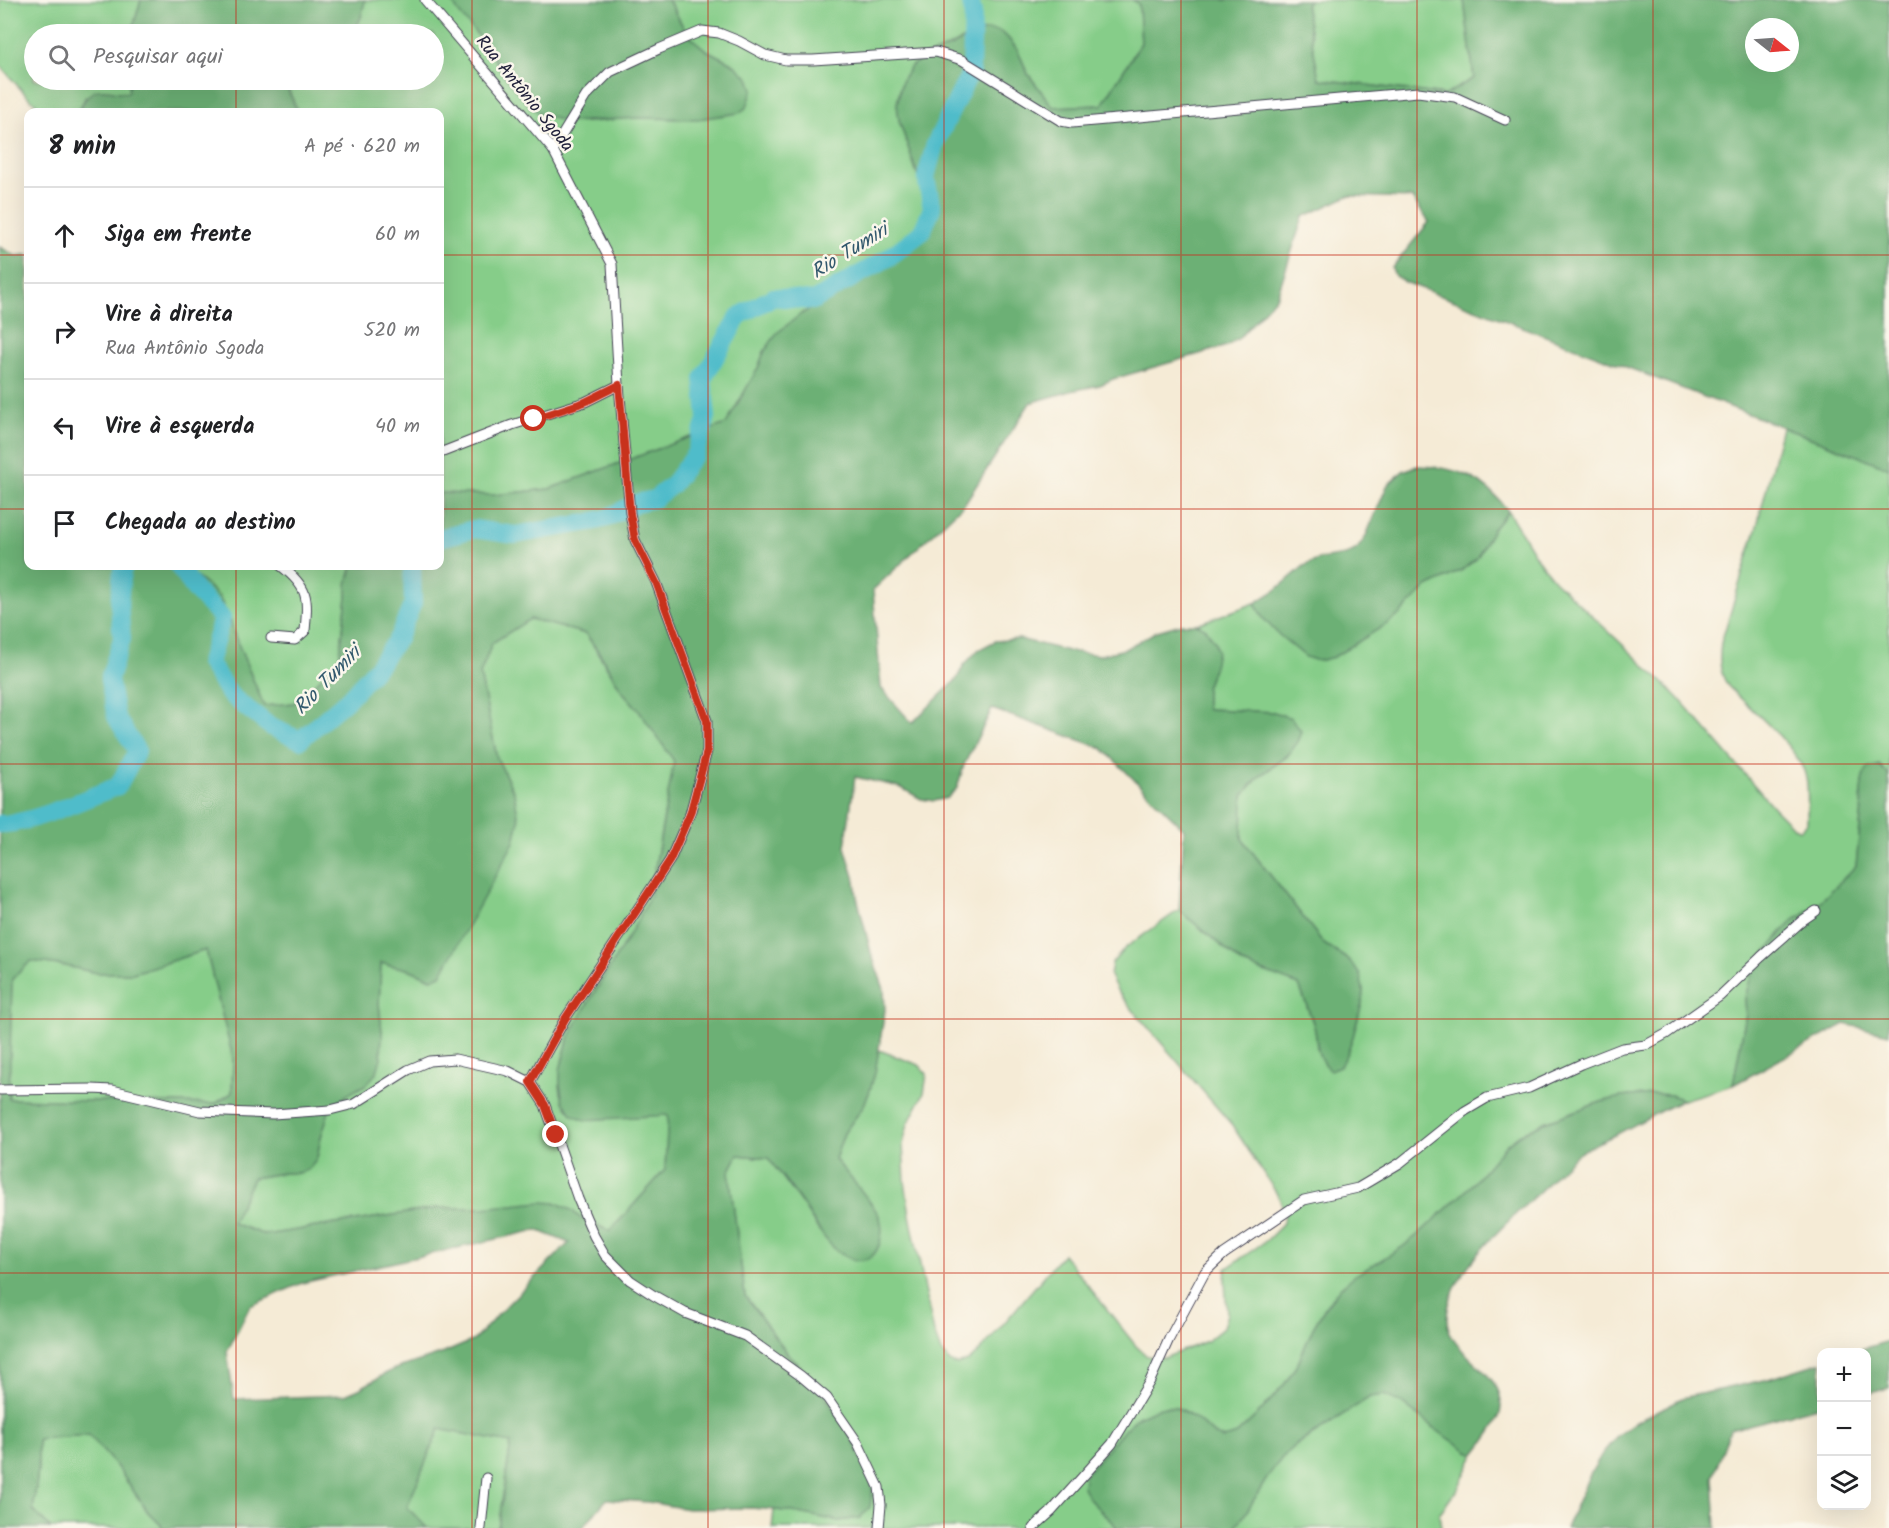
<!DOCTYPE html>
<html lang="pt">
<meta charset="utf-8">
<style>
:root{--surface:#fff;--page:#f6f6f6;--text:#202124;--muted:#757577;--line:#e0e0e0}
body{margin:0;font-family:Kalam,sans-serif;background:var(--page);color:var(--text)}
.controls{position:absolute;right:18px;bottom:18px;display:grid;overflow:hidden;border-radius:12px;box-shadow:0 6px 24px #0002}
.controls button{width:54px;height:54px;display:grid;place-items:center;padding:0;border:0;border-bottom:2px solid var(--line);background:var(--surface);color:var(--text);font:30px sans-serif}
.compass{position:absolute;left:1745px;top:18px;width:54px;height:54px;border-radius:50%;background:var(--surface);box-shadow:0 6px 24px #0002;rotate:107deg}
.stop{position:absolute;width:18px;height:18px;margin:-14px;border:4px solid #c8321e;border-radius:50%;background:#fff}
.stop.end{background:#c8321e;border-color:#fff;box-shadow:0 2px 6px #0008}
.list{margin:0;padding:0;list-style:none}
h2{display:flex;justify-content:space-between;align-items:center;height:78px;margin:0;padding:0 24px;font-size:26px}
h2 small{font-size:20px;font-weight:400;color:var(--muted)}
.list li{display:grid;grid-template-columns:39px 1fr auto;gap:18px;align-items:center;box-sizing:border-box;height:96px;padding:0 24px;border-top:2px solid var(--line)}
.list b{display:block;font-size:22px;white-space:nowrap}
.list p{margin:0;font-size:20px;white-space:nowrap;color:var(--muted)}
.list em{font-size:20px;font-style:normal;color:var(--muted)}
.icon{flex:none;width:33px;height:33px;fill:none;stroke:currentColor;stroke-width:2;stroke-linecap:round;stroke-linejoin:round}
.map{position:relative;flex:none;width:1889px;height:1528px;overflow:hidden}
.search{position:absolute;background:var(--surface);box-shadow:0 6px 24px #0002;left:24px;top:24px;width:420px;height:66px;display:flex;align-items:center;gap:15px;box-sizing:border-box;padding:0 21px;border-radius:33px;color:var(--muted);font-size:22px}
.panel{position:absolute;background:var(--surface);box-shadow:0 6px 24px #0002;left:24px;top:108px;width:420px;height:462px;border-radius:12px}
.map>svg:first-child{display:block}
</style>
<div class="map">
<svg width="1889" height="1528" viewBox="0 0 1889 1528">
<rect width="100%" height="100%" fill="#fbf7ec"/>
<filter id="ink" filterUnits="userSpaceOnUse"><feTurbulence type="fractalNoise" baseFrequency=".0167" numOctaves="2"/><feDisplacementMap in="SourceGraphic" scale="12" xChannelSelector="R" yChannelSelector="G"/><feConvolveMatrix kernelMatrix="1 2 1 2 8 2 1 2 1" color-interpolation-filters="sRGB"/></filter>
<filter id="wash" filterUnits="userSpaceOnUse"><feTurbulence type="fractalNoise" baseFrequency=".008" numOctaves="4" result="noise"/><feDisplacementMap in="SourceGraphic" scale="24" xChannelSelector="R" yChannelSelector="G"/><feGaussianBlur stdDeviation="1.35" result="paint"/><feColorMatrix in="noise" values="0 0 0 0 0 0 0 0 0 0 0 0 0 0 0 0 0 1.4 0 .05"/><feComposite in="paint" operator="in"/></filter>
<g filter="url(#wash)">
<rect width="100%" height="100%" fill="#f5ebd6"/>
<g fill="#86cd89" stroke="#547862" stroke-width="1.5">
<path d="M 0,0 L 141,0 L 131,34 L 34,34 L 34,80 L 130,80 L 129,93 L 86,96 L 78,112 C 69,112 58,114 49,112 C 37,110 9,76 0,65 Z"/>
<path d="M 365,0 L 451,0 C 460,15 472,26 481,40 C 508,76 522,117 572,122 C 593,124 615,118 636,118 C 651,117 667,119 682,119 L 732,63 C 715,54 696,47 685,30 C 679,20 675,9 668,0 L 1133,0 L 1139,5 L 1141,43 L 1102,105 L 1053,107 L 1028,74 L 1017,49 L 1007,37 L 976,33 L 912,65 L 902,80 L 897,104 L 899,120 L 928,206 L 912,245 L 829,298 L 801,314 L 764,352 L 758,368 L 726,424 L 549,489 L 494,495 L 440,493 L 440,360 L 446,355 L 444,332 L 440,332 L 440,112 L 298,112 L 288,89 L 302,80 L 434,80 L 434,34 L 353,34 L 361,17 Z"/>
<path d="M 1309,0 L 1464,0 L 1474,79 L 1445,95 L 1319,79 L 1305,4 Z"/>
<path d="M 1782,427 L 1889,468 L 1889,775 L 1879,765 L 1861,791 L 1862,808 L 1856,866 L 1819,903 L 1794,920 L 1761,958 L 1745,998 L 1746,1014 L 1733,1085 L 1683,1100 L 1671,1095 L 1652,1094 L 1621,1097 L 1601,1102 L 1545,1122 L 1519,1135 L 1506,1145 L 1470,1187 L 1420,1233 L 1401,1248 L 1341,1287 L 1326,1306 L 1313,1328 L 1298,1363 L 1284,1385 L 1261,1411 L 1237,1434 L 1223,1439 C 1205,1431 1194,1412 1174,1407 C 1170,1406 1164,1407 1160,1407 L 1090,1500 L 1118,1528 L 772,1528 L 774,1510 L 788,1511 L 839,1521 L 860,1518 L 807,1374 L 787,1353 L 745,1296 L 729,1172 L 738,1155 L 769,1158 L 804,1207 L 819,1231 L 867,1199 L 835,1159 L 844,1133 L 863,1107 L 869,1093 L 879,1050 L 919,1065 L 927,1074 L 924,1093 L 908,1124 L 903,1144 L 905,1181 L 910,1215 L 934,1333 L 941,1352 L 951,1363 L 958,1365 L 968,1361 L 981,1350 L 1063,1254 L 1136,1346 L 1147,1356 L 1164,1358 L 1207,1341 L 1223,1328 L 1227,1314 L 1225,1281 L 1226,1269 L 1267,1240 L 1282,1225 L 1285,1215 L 1279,1197 L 1232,1125 L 1132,1009 L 1118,992 L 1110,976 L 1112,963 L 1125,948 L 1179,910 L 1243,964 L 1299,985 L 1315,1028 L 1317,1048 L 1347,1053 L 1362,1003 L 1363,989 L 1350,961 L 1324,944 L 1242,839 L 1242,796 L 1259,777 L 1288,756 L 1274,712 L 1206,709 L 1206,688 L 1214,666 L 1206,629 L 1197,624 L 1255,603 L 1263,618 L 1365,637 L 1400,614 L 1427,587 L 1462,570 L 1477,558 L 1493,529 L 1508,511 L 1538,560 L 1554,580 L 1677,696 L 1774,808 L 1792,826 L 1800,830 L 1807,823 C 1807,807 1809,792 1806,777 C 1799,747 1750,709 1728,686 C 1719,672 1719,659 1721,643 L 1756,530 Z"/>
<path d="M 181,566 L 352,566 L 347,584 L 347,597 L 339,661 L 294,703 L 264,706 L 234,634 L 230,619 Z"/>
<path d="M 530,618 L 586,634 L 622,691 L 637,708 L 675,760 C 669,790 663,820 658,850 C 655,865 654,881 650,895 C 632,953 542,1038 563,1100 C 564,1105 569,1110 573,1115 L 600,1119 L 613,1117 L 668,1114 L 665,1170 L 610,1231 L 582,1219 L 482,1208 L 439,1208 L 265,1235 L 232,1223 L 253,1178 L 282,1173 L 298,1173 L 317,1158 C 319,1146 324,1116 331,1107 C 339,1097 355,1090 367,1084 L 382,1032 L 379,1004 L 381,963 L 411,970 L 431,979 L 441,975 L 514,793 L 497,758 L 480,674 L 492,643 Z"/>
<path d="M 206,950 L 233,1058 L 232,1093 L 215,1104 L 8,1099 L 12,979 L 31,961 L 66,966 L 97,973 L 133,973 Z"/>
<path d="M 1384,1395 L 1400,1402 L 1435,1429 L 1474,1455 L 1458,1488 L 1439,1514 L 1441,1528 L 1234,1528 C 1253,1507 1262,1479 1281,1458 C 1294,1444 1312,1436 1327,1426 C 1341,1417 1354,1401 1370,1397 C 1374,1395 1380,1396 1384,1395 Z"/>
<path d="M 439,1429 L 511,1443 L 498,1528 L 427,1528 L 407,1508 Z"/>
<path d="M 90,1435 L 117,1467 L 148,1512 L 164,1528 L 50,1528 L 33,1510 L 38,1470 L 38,1438 Z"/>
</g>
<g fill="#6cb075" stroke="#476958" stroke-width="1.5" fill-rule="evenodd">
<path d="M 141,0 L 365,0 L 361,17 L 353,34 L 131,34 Z"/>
<path d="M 451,0 L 668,0 L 685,30 L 694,40 L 706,50 L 732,63 L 749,78 L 753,89 L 747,107 L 739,113 L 698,119 L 637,118 L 572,122 L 556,119 L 541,114 L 532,108 L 514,88 L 481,39 L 458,12 Z"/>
<path d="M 1133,0 L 1309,0 L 1305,4 L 1319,79 L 1445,95 L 1474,78 L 1464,0 L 1889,0 L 1889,468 L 1405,282 L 1395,276 L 1392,268 L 1429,222 L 1412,198 L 1348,196 L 1303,217 L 1277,296 L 1239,338 L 1227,346 L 1113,379 L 1100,385 L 1071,391 L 1030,403 L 965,503 L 873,590 L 881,688 L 912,723 L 956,680 L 964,665 L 978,650 L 995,641 L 1019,639 L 1068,651 L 1100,655 L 1125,649 L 1157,631 L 1181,624 L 1197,624 L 1206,629 L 1215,642 L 1217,651 L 1214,666 L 1206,688 L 1206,709 L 1274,712 L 1291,718 L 1301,731 C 1294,758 1277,761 1259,777 C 1253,783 1248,790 1243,796 L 1242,839 L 1324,944 L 1350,961 L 1360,975 L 1363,989 L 1362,1003 L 1353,1037 L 1347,1053 L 1340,1066 L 1330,1070 C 1314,1056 1319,1045 1314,1026 C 1310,1012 1304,999 1299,985 L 1243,964 L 1179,910 L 1184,829 L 1102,748 L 992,709 L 964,765 L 957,788 L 947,798 L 934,801 L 921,799 L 900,787 L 855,777 L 845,847 L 855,880 L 857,897 L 871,953 L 884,989 L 885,1010 L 875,1073 L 869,1093 L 863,1107 L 844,1133 L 835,1159 C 845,1172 876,1206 880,1218 C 884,1230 881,1249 871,1257 C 863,1263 852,1260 845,1256 C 825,1245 816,1224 804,1206 C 793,1190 780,1174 768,1158 L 738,1155 L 729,1172 L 745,1296 L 787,1353 L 822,1392 L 848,1431 L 872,1480 L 872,1494 L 870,1507 L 860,1518 L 839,1521 L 788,1511 L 751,1508 L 688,1509 L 648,1502 L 607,1499 L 582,1528 L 498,1528 L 511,1443 L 439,1429 L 407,1507 L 427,1528 L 164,1528 L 148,1512 L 117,1467 L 89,1435 L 38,1439 L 38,1470 L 33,1510 L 50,1528 L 0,1528 L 0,247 L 16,256 L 28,254 L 28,566 L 181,566 L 207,585 L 219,597 L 230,619 L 234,634 L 264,706 L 294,703 L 339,661 L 347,597 L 347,584 L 352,566 L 440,566 L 440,493 L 494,495 L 549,489 L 726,424 L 758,368 L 764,352 L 777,333 L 801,314 L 829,298 L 912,245 L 928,206 L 899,120 L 897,104 L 902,80 L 912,65 L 926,56 L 952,46 L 976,33 L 987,30 L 999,31 L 1007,37 L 1017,49 L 1028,74 L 1053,107 L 1102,105 L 1141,43 L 1139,5 ZM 1754,27 L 1790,27 L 1790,63 L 1754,63 ZM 530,619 L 586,634 L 600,654 L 622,691 L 637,708 L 674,761 L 650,896 L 629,936 L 579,1018 L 568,1040 L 560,1070 L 560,1085 L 563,1102 L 573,1115 L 585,1120 L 668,1115 L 665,1170 L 610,1231 L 582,1219 L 571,1210 L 557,1203 L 541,1202 L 482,1208 L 439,1208 L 265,1235 L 232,1223 L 253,1178 L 282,1173 L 298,1173 L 308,1170 L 317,1158 L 321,1137 L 330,1108 L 350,1093 L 367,1084 L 377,1072 L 381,1058 L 382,1032 L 379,1004 L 381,963 L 411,970 L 432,979 L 441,975 L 514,842 L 519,820 L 514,793 L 497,758 L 480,674 L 492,643 ZM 206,950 L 233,1058 L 232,1093 L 215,1104 L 9,1099 L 12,979 L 31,961 L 66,966 L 97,973 L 133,973 ZM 537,1230 L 569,1243 L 508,1304 L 474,1340 L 444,1353 L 392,1370 L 359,1389 L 345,1395 L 234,1399 L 227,1352 L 250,1306 L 302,1283 Z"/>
<path d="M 130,80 L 302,80 L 288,90 L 298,112 L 78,112 C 92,82 100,90 128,93 Z"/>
<path d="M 1417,466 C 1458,466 1485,479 1508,511 L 1493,529 L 1477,558 L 1462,570 L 1427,587 L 1400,614 L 1387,624 L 1334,657 L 1318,661 L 1306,657 L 1278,634 L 1263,618 L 1255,603 L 1276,590 L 1304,566 L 1320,559 L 1346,555 L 1357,549 L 1365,538 L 1387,486 L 1403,471 Z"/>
<path d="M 1879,765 L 1889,775 L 1889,1034 L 1845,1024 L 1733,1085 L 1746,1014 L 1745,998 L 1752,972 L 1761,958 L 1782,932 L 1794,920 L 1819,903 L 1856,866 L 1862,808 L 1861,791 L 1863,776 L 1868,768 Z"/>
<path d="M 1652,1094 L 1671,1095 L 1683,1100 C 1661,1110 1641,1122 1619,1133 C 1605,1140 1591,1145 1578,1154 C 1564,1164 1552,1179 1539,1192 C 1509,1221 1448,1272 1447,1318 C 1446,1358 1514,1372 1499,1417 C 1494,1431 1483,1443 1474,1455 L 1435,1429 L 1400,1402 L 1384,1395 L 1370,1397 L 1297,1444 L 1282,1458 L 1269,1475 L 1244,1516 L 1234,1528 L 1118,1528 L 1090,1500 L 1083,1487 L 1084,1476 L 1126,1428 L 1138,1417 L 1160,1407 L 1175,1407 L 1195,1418 L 1216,1436 L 1222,1439 L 1237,1434 L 1261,1411 L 1284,1385 L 1298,1363 L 1313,1328 L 1326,1306 L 1341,1287 L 1354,1276 L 1401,1248 L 1420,1233 L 1470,1187 L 1506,1145 L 1519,1135 L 1545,1122 L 1601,1102 L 1621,1097 Z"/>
<path d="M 1889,1341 L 1889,1388 L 1867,1394 L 1866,1352 L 1851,1352 Z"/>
<path d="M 1821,1362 L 1821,1406 L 1730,1430 L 1713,1477 L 1716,1528 L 1566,1528 L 1589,1476 L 1602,1454 L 1616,1437 L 1636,1422 L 1682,1398 L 1768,1379 Z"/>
</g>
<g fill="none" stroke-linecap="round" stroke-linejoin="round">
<g stroke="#50bcca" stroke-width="18">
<path d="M 440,538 L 474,529 L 515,535 L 591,522 L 607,518 L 636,503 L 654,499 L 672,485 L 695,454 L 707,417 L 703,379 L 739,316 L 773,297 L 813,301 L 888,258 L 922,232 L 932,208 L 926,177 L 935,144 L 971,71 L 973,12 L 970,0"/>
<path d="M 178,566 L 196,591 L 222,618 L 209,663 L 230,695 L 271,727 L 300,740 L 348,699 L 378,666 L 398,638 L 413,603 L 412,566"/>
<path d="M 0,824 C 29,825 89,797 118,786 L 137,751 L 116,717 L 109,679 L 122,639 L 119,604 L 122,570 L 125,566"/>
</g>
</g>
</g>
<g filter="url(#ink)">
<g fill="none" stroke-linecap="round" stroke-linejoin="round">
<g stroke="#424052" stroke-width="11">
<g id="minor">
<path d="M 425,0 L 553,150 L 612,264 L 619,385 L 630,513 L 635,540 L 656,582 L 707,721 L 707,751 L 690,814 L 670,860 L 565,1019 L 530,1082"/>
<path d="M 553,150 L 586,96 L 610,72 L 659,49 L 702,31 L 719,33 L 739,41 L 765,55 L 786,60 L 813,60 L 936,52 L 962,60 L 1061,121 L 1072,123 L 1418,92 L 1455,97 L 1505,120"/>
<path d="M 440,453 L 512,425 L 585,402 L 619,385"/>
<path d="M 271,638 L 295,640 L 305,631 C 308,597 309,588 281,566"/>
<path d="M 0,1090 L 92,1089 L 112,1090 L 200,1111 L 273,1114 L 330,1110 L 354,1104 L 408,1070 L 429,1061 L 455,1059 L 508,1071 L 530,1082 L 545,1105 L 578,1199 L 594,1236 L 605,1255 L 630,1280 L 653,1295 L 685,1313 L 745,1336 L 801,1376 L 827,1398 L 858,1443 L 879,1487 L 881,1505 L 879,1528"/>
<path d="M 481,1528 L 486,1478"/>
<path d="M 1033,1528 L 1051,1512 L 1112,1444 L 1150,1381 L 1169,1339 L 1205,1272 L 1224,1254 L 1304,1200 L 1358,1188 L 1400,1163 L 1465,1111 L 1487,1098 L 1529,1088 L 1581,1064 L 1622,1048 L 1646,1045 L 1666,1034 L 1720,996 L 1761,957 L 1803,920 L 1816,911"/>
</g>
</g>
<use href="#minor" stroke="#fff" stroke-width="9"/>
</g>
</g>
<g fill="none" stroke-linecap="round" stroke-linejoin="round" filter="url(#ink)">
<path stroke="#c8321e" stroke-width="8" d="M 534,419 L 585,402 L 619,385 L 630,513 L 635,540 L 656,582 L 707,721 L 707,751 L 690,814 L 670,860 L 565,1019 L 530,1082 L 545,1105 L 556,1135"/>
</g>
<path fill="none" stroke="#c8321e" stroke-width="1.5" stroke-opacity="0.55" d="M 236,0 L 236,34M 472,0 L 472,1528M 708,0 L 708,1528M 944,0 L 944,1528M 1181,0 L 1181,1528M 1417,0 L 1417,1528M 1653,0 L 1653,1528M 236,80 L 236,112M 0,255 L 28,255M 440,255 L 1889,255M 0,509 L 28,509M 440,509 L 1889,509M 236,566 L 236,1528M 0,764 L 1889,764M 0,1019 L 1889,1019M 0,1273 L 1889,1273"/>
<g text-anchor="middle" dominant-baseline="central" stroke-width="5" stroke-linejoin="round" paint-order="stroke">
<g font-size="18" fill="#22223b" stroke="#fbf7ec">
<text transform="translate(524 94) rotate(51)">Rua Antônio Sgoda</text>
</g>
<g font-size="20" font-style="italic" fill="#32586d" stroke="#fbf7ec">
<text transform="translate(850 252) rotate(-32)">Rio Tumiri</text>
<text transform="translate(328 681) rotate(-46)">Rio Tumiri</text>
</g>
</g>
</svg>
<div class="controls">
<button>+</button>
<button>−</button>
<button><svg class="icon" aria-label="layers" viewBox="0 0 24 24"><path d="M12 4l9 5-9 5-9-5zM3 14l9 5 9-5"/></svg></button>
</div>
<svg class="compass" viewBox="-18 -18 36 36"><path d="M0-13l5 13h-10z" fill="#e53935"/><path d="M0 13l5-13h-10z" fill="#757577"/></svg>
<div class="stop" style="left:534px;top:419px"></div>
<div class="stop end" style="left:556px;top:1135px"></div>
<div class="search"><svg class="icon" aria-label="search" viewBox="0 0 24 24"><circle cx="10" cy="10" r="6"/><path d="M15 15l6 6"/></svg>Pesquisar aqui</div>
<section class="panel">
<h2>8 min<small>A pé · 620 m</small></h2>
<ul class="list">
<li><svg class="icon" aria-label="ahead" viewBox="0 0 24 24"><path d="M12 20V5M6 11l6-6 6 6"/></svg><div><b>Siga em frente</b></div><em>60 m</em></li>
<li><svg class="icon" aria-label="right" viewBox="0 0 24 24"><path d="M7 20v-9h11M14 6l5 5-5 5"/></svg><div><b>Vire à direita</b><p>Rua Antônio Sgoda</p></div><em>520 m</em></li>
<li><svg class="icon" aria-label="left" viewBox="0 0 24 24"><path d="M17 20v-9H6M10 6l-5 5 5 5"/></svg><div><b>Vire à esquerda</b></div><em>40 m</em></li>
<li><svg class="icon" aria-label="arrive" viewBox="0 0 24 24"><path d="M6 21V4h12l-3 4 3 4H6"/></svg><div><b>Chegada ao destino</b></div></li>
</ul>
</section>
</div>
